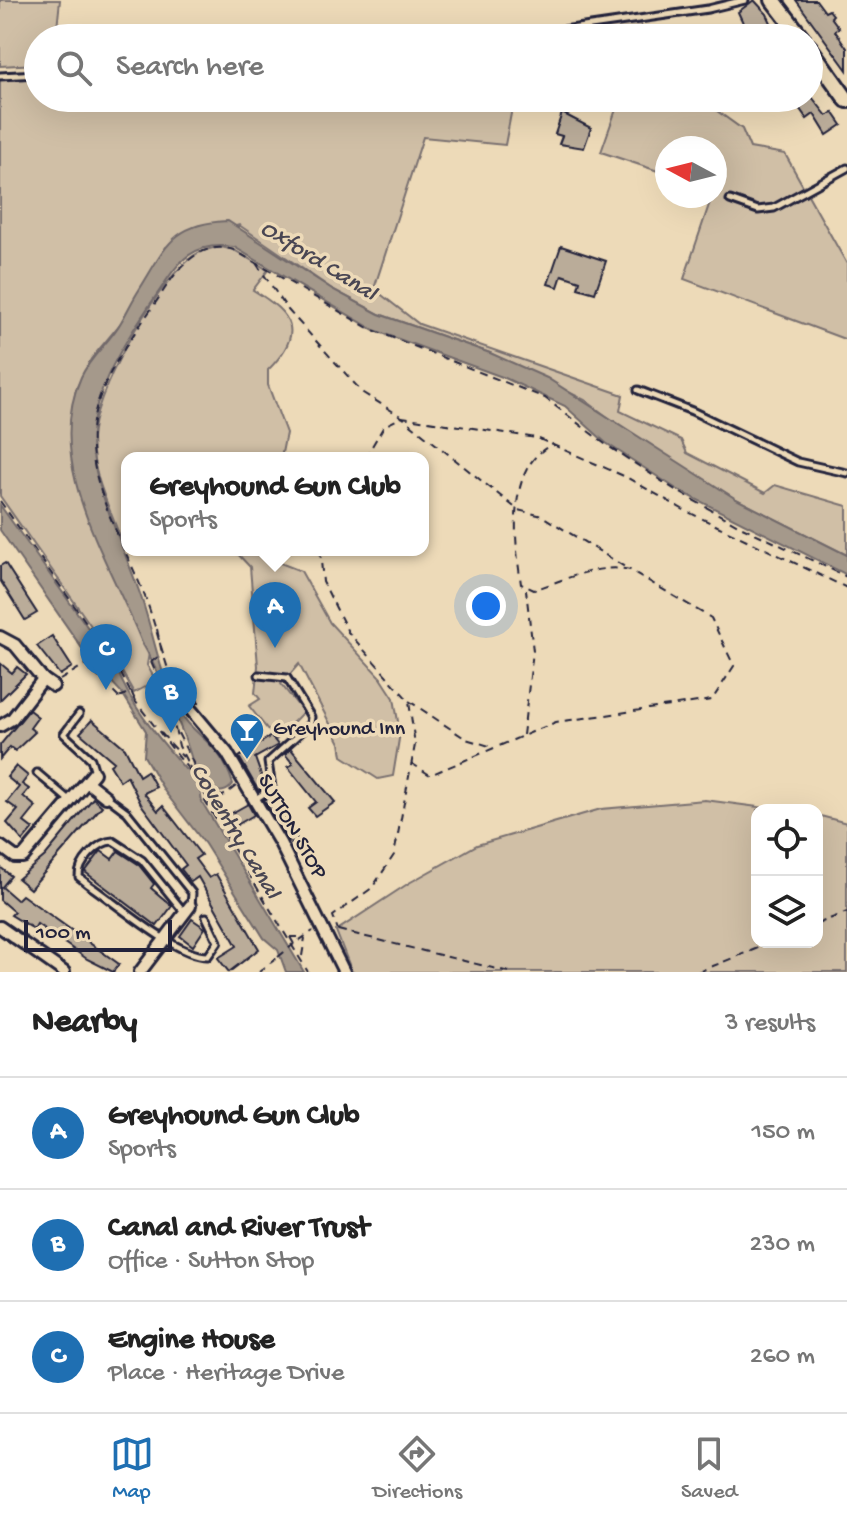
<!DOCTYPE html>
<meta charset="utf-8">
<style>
:root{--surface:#fff;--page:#f2f2f2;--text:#222;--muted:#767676;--line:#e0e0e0;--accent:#1f6fb2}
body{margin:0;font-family:"Gochi Hand",sans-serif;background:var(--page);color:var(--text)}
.controls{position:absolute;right:24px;bottom:24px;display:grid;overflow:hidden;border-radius:16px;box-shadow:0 8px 32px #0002}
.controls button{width:72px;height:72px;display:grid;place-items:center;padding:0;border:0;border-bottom:2px solid var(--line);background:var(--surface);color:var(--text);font:40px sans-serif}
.compass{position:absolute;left:655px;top:136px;width:72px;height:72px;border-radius:50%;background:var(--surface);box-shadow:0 8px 32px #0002;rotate:277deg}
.scale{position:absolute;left:24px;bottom:20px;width:148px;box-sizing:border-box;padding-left:8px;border:4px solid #22223b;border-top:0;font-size:22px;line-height:28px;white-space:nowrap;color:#22223b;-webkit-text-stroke:6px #eddab8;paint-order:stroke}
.you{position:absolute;left:486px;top:606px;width:28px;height:28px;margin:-20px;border:6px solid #fff;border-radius:50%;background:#1a73e8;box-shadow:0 0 0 12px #1a73e833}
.badge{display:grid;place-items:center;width:52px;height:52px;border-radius:50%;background:var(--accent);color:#fff;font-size:26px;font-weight:700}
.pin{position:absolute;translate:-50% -66px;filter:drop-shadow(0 2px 4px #0008)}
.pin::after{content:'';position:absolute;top:42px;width:28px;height:24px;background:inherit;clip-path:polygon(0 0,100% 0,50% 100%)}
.popup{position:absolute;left:121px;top:452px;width:308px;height:104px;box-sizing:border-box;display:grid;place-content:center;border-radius:16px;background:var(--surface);filter:drop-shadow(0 2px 6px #0005);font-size:26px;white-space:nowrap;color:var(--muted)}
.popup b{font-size:30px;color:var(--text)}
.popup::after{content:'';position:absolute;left:50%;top:100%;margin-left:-16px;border:16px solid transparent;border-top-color:var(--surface)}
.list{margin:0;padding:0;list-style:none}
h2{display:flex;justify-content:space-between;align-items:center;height:104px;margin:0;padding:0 32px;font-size:34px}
h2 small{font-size:26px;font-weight:400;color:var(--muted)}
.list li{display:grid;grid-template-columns:52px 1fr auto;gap:24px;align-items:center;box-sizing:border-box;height:112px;padding:0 32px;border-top:2px solid var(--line)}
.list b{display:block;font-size:30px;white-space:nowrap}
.list p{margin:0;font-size:26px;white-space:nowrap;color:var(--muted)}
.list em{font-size:26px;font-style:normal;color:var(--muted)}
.icon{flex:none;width:44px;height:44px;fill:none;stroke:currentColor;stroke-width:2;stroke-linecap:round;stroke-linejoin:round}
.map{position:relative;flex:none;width:847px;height:972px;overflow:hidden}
.search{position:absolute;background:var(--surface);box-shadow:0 8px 32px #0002;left:24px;right:24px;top:24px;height:88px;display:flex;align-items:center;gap:20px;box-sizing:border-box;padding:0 28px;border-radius:44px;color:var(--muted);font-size:30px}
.sheet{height:440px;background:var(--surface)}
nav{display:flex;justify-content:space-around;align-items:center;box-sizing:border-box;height:112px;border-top:2px solid var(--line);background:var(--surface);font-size:22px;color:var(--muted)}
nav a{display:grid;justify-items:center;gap:4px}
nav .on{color:var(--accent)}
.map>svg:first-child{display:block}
</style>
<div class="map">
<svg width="847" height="972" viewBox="0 0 847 972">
<rect width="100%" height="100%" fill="#eddab8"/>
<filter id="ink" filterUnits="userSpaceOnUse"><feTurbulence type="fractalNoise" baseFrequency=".0125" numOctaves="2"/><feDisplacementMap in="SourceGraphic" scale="16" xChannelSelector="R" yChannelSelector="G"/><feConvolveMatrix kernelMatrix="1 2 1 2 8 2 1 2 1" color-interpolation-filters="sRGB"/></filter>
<g filter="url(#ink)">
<g fill="#d0bfa6" stroke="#797070" stroke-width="2">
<path d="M 0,0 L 60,0 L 56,38 L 38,38 L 38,64 L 0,66 Z"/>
<path d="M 637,17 L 647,38 L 508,38 Z"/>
<path d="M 38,77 L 38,98 L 514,98 L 505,145 L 423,137 L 374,289 L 419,324 L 623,395 L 620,411 L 681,440 L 687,453 L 765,493 L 775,485 L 847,506 L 847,555 L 736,499 L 637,439 L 585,400 L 490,353 L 379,314 L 332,289 L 239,225 L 166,247 L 121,323 L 91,359 L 76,389 L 71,418 L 74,472 L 82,501 L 149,653 L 147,665 L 156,681 L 134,693 L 117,663 L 0,496 L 0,79 Z"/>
<path d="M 620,98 L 699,98 L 742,129 L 750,148 L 785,154 L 847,264 L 847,340 L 684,279 L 712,196 L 715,196 L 715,148 L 667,148 L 667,174 L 601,152 Z"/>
<path d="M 221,247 L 234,250 L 268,270 L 253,290 C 294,315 305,333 268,370 L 268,385 L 286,433 L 281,458 L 127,458 L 127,534 L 120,537 C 109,506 93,476 92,443 C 90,397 156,283 193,256 C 202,250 210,248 221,247 Z"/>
<path d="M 234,550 L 247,550 L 301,571 L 330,623 L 381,678 L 394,698 L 400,733 L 393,776 L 378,779 L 342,756 L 340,743 L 299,664 L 281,684 L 303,712 L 276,740 L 249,706 L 260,699 L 255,693 L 258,666 L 250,567 Z"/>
<path d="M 705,800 L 781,810 L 757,810 L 757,942 L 817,942 L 817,815 L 847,823 L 847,972 L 352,972 L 336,931 L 409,883 L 477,845 L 601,809 Z"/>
</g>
<path fill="#a5998b" stroke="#71696b" stroke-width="2" d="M 228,221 L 332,289 L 379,314 L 490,353 L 547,378 L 736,499 L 847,555 L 847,575 L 678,490 L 606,443 L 565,406 L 505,378 L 374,330 L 234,247 C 186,240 176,268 151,303 C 61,435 88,454 139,591 C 153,630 158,670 177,707 C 194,739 219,739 233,784 C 224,797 213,789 200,790 L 202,802 L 304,972 L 286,972 L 278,950 L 264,938 L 205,844 L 165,792 L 144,756 L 146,731 L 122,693 L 86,654 L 0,530 L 0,505 L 116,667 C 131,707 158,737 185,769 L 193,770 C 197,760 152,658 142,643 C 111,564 42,464 81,377 C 91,355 110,342 121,322 C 127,312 132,301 139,290 C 166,247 172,223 228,221 Z"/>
<g fill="#baac99" stroke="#22223b" stroke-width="2">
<path d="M 754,0 L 767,14 L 778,38 L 758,38 L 743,23 L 738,12 Z"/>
<path d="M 796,0 L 816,0 L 825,12 L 829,10 L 833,15 L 831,17 L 839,28 L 835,31 L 847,48 L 847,70 Z"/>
<path d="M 812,97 L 827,116 L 833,112 L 842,125 L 827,135 L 814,114 L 807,119 L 795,102 Z"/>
<path d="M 562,113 L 591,128 L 584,148 L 559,144 L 562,136 L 555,134 Z"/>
<path d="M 561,246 L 606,261 L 595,293 L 578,288 L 580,281 L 562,275 L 558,287 L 548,284 Z"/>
<path d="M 5,563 L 37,613 L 25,620 L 0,580 L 0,566 Z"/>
<path d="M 52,636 L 72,667 L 60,675 L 37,646 Z"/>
<path d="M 0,663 L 12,673 L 17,667 L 26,674 L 0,700 Z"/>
<path d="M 189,679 L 199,703 L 187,703 L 184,696 L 163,704 L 159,696 Z"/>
<path d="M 29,710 L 38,717 L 30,728 L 35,732 L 15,751 L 10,747 L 0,759 L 0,745 Z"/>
<path d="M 92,720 L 125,748 L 139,776 L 147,771 L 156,787 L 144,793 L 158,811 L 163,806 L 201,855 L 195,859 L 209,878 L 216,874 L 259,949 L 229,972 L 218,958 L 237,946 L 198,877 L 191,882 L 181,869 L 186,865 L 141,804 L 127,776 L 120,781 L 110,765 L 114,762 L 80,733 Z"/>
<path d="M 271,736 L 278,745 L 255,758 L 265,786 L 258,790 L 239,757 Z"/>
<path d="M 291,749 L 335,802 L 315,816 L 308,808 L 316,802 L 288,767 L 293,764 L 285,754 Z"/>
<path d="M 16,766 L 28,776 L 22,784 L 29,789 L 23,796 L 36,807 L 24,822 L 33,829 L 23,841 L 7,823 L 18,810 L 7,802 L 19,787 L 7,777 Z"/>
<path d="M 270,796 L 298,840 L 291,844 L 264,800 Z"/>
<path d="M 93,798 L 102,806 L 30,889 L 18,879 L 45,856 Z"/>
<path d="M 248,804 L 254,815 L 230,829 L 223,818 Z"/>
<path d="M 101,851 L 112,859 L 118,851 L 138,864 L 154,884 L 151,888 L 172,906 L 157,926 L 85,872 Z"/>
<path d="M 0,867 L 11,876 L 2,887 L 17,900 L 22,895 L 119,964 L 113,972 L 87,959 L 37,924 L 34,929 L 11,915 L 14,912 L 0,900 Z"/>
<path d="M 192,919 L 205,928 L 193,946 L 180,936 Z"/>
</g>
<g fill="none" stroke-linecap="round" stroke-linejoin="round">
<g stroke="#22223b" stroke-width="11">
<g id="service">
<path d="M 508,38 L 708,9 L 745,0"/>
<path d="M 0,76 L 38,74"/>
<path d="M 730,200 L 758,210 L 774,208 L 847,168"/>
<path d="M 638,390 L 692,411 L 798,462 L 847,473"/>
<path d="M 79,714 L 64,734 L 91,759 L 95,772"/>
<path d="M 37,773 L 70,801"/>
<path d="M 107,797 L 127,812 L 192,893 L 191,906"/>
<path d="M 254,800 L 272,788 L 268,762 L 310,724 L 311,717 L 287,678 L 259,675"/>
<path d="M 184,912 L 142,860 L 113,841 C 98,841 78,863 79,877 L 89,885 C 116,903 177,957 208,956 L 218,942 L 206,917"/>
</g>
</g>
<g stroke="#22223b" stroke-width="16">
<g id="minor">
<path d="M 0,637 L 15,645 L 43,679"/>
<path d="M 191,710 L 227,753 L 280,843 L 344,972"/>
<path d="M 0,726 L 12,719 L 43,679 L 53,686"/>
<path d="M 87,782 L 106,797"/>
<path d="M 0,846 L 15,857 L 23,857 L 94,773"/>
<path d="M 0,927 L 64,972"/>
<path d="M 140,972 L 190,906"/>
</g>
</g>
<g stroke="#22223b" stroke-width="20">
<g id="secondary">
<path d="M 773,0 L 802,38"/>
<path d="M 809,47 L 847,100"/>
</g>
</g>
<g stroke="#22223b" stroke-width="2" stroke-dasharray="8 6" stroke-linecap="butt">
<path d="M 256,263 L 288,310 L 363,393 L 402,417 L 518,510 L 542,516 L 625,567"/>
<path d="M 365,458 L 384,426 L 402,417 L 537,438 L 626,477 L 684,510 L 847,588"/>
<path d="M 0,501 L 117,666 L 135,701 L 189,770 L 194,765 L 178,733"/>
<path d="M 320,550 L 323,582 L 348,632 L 409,701 L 415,745 L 394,855 L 372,888 L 333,916 L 338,930"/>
<path d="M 157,629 L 162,653"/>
<path d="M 151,662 L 169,703 L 179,746 L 189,766"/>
<path d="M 60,680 L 86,664 L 119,698"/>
<path d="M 131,691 L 135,700"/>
<path d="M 409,701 L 466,739 L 493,747"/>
<path d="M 182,706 C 167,672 159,637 147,602 C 126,545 81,478 94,416 C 104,371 137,331 162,293 C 179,267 200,240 234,250 L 368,328 L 545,398 L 605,444 L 677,491 L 738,525 L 847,577"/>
<path d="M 161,733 L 183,757"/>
<path d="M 523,735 L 533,651 L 526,590"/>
<path d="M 411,763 L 430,775 L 556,722 L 712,700 L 734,666 L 711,618 L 630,570 C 599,563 563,580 534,590 L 521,584 C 515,541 505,466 553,444"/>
<path d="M 236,786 L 223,796 L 206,793 L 203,798 L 308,972"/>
<path d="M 208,800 L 212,812"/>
<path d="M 817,924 L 847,912"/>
<path d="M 338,930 L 509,972"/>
<path d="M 290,937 L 294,944 L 313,931"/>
<path d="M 290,937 L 304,937"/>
<path d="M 302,956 L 305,938"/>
<path d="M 259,972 L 278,957"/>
<path d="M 698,972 L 773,942"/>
</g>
<use href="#service" stroke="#eddab8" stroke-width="5"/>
<use href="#minor" stroke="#eddab8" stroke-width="10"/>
<use href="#secondary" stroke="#eddab8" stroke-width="14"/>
<g stroke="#22223b" stroke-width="2" stroke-dasharray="8 6" stroke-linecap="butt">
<path d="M 151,662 L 162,654"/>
<path d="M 119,698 L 131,691"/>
<path d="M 189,766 L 208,800"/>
<path d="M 278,957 L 294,944"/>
</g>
</g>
</g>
<defs>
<g id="bar-pin" transform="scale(1.8)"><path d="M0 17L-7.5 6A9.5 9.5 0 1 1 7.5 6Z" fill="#1f6fb2" stroke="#eddab8"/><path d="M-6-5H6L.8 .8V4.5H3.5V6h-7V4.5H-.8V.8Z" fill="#fff"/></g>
</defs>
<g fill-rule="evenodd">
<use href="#bar-pin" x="247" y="730"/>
</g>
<g text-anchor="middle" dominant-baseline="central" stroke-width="7" stroke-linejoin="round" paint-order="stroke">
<g font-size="22" fill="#22223b" stroke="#eddab8" text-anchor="start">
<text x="273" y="730">Greyhound Inn</text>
</g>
<g font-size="22" fill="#22223b" stroke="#eddab8">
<text transform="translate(291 827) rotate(60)">SUTTON STOP</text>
</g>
<g font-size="24" font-style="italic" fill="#494653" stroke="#eddab8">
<text transform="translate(318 262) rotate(32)">Oxford Canal</text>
<text transform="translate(234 832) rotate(59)">Coventry Canal</text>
</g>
</g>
</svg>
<div class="controls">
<button><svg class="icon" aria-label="locate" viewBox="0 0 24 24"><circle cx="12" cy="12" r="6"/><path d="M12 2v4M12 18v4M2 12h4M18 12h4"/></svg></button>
<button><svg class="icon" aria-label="layers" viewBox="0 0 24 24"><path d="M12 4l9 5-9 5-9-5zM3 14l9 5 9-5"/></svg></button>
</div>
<svg class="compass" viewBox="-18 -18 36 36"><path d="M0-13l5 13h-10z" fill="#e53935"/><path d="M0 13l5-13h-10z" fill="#767676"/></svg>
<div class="scale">100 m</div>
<div class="you"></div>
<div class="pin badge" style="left:275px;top:648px">A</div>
<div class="popup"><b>Greyhound Gun Club</b>Sports</div>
<div class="pin badge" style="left:171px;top:733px">B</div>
<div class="pin badge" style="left:106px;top:690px">C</div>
<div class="search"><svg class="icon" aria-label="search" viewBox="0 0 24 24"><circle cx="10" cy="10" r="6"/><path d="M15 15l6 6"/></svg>Search here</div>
</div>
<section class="sheet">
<h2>Nearby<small>3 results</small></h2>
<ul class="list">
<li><span class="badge">A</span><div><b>Greyhound Gun Club</b><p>Sports</p></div><em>150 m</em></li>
<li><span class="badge">B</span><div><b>Canal and River Trust</b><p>Office · Sutton Stop</p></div><em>230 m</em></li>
<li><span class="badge">C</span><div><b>Engine House</b><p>Place · Heritage Drive</p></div><em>260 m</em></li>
</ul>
</section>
<nav>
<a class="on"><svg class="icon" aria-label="map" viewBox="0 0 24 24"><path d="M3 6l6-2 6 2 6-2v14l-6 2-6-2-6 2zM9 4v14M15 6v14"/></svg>Map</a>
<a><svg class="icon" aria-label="directions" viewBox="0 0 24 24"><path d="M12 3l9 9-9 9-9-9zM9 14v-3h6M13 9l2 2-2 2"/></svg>Directions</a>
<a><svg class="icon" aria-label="saved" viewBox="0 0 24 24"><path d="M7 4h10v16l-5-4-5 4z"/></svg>Saved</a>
</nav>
